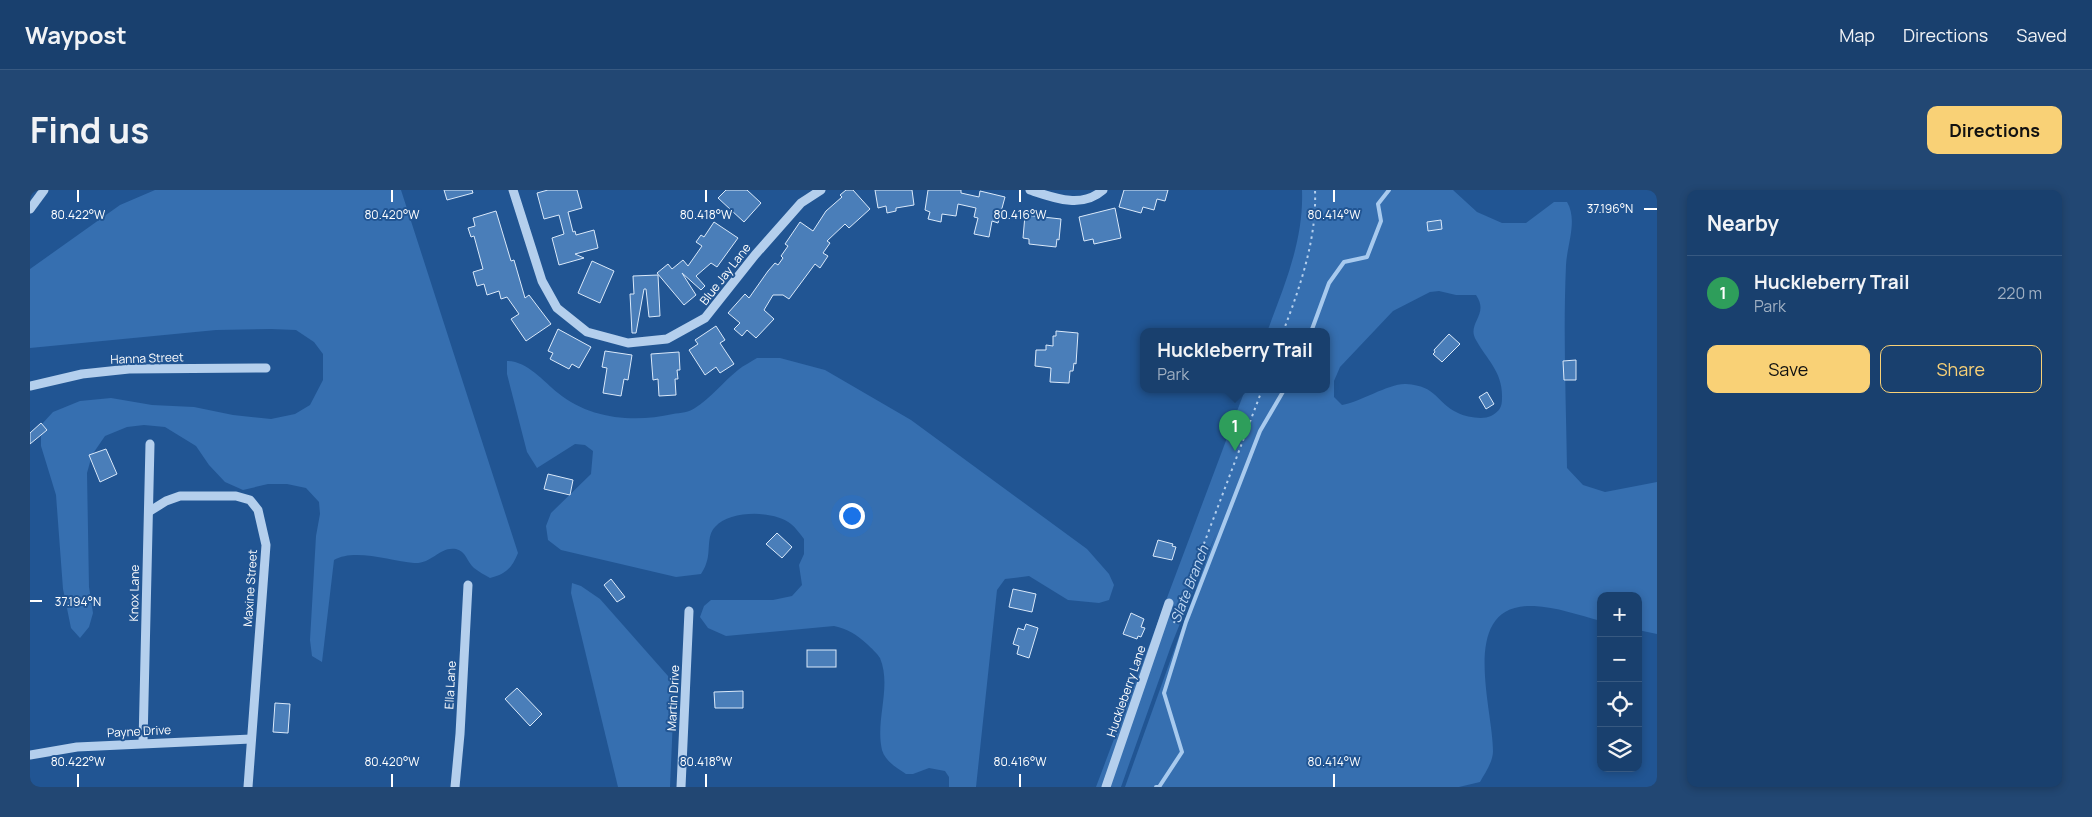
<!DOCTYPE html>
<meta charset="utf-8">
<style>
:root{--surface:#19406e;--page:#224773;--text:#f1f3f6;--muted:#9fafc2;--line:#375981;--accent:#f9d176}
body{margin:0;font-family:Manrope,sans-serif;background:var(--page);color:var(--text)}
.controls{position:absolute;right:15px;bottom:15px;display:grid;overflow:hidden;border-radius:10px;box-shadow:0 2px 8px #0003}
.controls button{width:45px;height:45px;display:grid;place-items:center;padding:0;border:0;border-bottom:1px solid var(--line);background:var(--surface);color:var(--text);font:25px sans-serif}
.you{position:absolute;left:821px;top:325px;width:18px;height:18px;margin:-12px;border:4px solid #fff;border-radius:50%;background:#1a73e8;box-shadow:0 0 0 8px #1a73e833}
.badge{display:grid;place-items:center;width:32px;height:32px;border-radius:50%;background:var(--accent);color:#fff;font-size:16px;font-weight:700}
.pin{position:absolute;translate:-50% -41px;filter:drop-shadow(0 1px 2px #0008)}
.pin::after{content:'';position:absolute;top:26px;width:18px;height:15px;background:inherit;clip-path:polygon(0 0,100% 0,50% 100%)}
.popup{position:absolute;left:1110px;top:138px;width:190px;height:65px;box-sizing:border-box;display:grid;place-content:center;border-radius:10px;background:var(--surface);filter:drop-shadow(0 1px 4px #0005);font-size:16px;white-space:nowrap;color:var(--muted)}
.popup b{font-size:19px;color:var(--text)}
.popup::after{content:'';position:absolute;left:50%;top:100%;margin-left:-10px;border:10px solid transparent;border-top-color:var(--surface)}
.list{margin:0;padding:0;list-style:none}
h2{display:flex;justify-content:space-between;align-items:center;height:65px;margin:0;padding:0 20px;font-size:21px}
h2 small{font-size:16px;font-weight:400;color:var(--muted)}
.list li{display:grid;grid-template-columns:32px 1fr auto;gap:15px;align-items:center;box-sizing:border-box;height:75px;padding:0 20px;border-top:1px solid var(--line)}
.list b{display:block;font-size:19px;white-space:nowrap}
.list p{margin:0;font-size:16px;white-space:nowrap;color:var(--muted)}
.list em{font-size:16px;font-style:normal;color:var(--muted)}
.actions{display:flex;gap:10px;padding:15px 20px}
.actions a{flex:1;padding:11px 0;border:1px solid var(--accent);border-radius:10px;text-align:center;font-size:18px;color:var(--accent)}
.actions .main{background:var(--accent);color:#111}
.icon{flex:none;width:28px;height:28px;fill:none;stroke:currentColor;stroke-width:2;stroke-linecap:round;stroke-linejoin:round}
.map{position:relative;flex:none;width:1627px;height:597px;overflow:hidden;border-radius:10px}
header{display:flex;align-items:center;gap:30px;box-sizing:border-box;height:70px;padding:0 25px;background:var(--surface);border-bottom:1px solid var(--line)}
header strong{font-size:24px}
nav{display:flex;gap:28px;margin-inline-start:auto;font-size:18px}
.intro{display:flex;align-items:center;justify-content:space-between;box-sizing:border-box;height:120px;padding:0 30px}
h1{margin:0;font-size:35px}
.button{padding:12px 22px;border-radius:10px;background:var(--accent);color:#111;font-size:18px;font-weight:700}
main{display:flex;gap:30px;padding:0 30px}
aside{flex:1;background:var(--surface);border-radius:10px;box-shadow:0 2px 8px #0003}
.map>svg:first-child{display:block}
</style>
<header>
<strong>Waypost</strong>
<nav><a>Map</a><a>Directions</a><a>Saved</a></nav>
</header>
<div class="intro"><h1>Find us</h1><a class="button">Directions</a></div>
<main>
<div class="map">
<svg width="1627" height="597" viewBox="0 0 1627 597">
<rect width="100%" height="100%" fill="#215593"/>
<g fill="#366fb0" fill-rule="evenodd">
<path d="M 125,0 L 371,0 L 488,363 C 482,378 476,384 460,388 C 455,385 449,382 444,378 C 437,372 436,361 426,359 C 410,356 402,374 384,373 C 362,371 324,358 304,370 L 292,472 L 282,466 L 280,450 L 286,346 L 290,324 L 289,312 L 276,298 L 257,294 L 238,294 L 213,300 L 195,292 L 179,275 L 166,256 L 135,237 L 114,235 L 97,237 L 75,246 L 62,265 L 57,283 L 59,397 L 63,423 L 59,437 L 50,448 L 41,438 L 33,399 L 26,305 L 11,256 L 11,235 L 23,222 L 50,211 L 81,208 L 122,215 L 164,217 L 203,225 L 241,229 L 265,224 L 280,215 L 293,190 L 293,164 L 284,152 L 266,140 L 241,139 L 186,140 L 0,158 L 0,79 L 90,15 Z"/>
<path d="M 1272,0 L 1423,0 L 1447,22 L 1472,33 L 1496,33 L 1524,12 L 1537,12 C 1548,30 1537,55 1536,75 C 1533,143 1536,210 1537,278 L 1553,295 L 1575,302 L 1627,292 L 1627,444 L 1608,440 L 1608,406 L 1571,406 L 1571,431 C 1549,425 1526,417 1504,416 C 1427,413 1463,517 1463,561 C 1463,572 1455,583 1450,592 L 1429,597 L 1095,597 L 1186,343 L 1141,456 L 1091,597 L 1066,597 L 1215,200 L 1296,200 L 1296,142 L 1237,142 C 1254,96 1274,51 1272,0 ZM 1409,101 L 1426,105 L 1446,105 C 1460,125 1436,133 1446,150 C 1457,170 1473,182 1472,208 C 1472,217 1470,221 1461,226 C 1453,230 1436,227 1428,223 C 1406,213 1408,196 1376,194 C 1359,193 1331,212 1312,215 L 1304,207 L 1304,191 L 1310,177 L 1363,121 L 1400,102 Z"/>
<path d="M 727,168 L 750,168 L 795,180 L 881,230 L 1057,359 L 1079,384 L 1084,395 L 1079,410 L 1069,413 L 1038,410 L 999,386 L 975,389 L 967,400 L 946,597 L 919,597 L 919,587 L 915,581 L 899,578 L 883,584 L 876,584 C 867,578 855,571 852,560 C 845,530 862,497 850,468 C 847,463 841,458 837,454 C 826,444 818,439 804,436 L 696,446 L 678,438 L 670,427 L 674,416 L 681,410 L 743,410 L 762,406 L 772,395 L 769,375 L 774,364 L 774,349 C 770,344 766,338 761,334 C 744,320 700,320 685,337 C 676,346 681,363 676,374 C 675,377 673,381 671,384 L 646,387 L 531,360 L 518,350 L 516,336 L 521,323 L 561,284 L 563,261 L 555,255 L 545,254 L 507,278 L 497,262 L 477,184 L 477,171 C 497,171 513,191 528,203 C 560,229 604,233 643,224 C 650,223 660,222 665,218 C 681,208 693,192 708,180 C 714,175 721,172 727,168 Z"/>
<path d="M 542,393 L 551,396 L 570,409 L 638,486 L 644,505 L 640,597 L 588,597 L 541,403 Z"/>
</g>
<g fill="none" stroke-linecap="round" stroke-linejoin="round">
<g stroke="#a8caee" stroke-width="4">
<path d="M 1281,142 L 1299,93 L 1314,72 L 1337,67 L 1351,31 L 1348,14 L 1359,0"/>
<path d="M 1126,597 L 1129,597 L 1152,562 L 1134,503 L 1156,432 L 1230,241 L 1254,200"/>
</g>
</g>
<g fill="#4a7eb9" stroke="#dae9fa">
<path d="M 414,0 L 442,0 L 443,3 L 417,10 Z"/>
<path d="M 518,0 L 547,0 L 552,18 L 538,22 L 543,42 L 545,41 L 546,45 L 564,40 L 568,58 L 545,64 L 554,68 L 529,75 L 522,48 L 534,44 L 529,25 L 514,29 L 507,3 Z"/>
<path d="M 696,0 L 717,0 L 731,13 L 714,32 L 688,8 Z"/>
<path d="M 816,0 L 823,0 L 840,19 L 819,38 L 815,34 L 797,51 L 800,53 L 793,63 L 798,66 L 790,78 L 785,74 L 759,109 L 753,105 L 743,105 L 734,120 L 744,129 L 726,148 L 717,140 L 712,146 L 704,139 L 710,133 L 698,123 L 715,104 L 719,108 L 738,81 L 745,73 L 748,75 L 753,68 L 751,66 L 758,56 L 755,54 L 770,32 L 783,41 L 796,21 L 812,7 L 810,5 Z"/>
<path d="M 845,0 L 882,0 L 884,15 L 866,18 L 866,21 L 857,23 L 856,16 L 848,18 Z"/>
<path d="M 898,0 L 931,0 L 931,3 L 949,7 L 950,1 L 975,7 L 968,33 L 962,31 L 959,47 L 944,44 L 948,28 L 944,27 L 946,18 L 928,14 L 926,26 L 912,24 L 911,32 L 898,29 L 900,22 L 895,20 Z"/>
<path d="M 1094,0 L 1138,0 L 1135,11 L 1127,9 L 1124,20 L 1113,17 L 1111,23 L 1089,17 Z"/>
<path d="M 1085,18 L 1091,48 L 1064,54 L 1063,49 L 1054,51 L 1049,27 Z"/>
<path d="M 466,21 L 481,71 L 484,70 L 495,108 L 499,105 L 521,134 L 496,151 L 481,129 L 489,124 L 477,107 L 471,109 L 469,101 L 457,105 L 454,94 L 447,96 L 443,82 L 453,79 L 444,46 L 441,47 L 438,38 L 445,36 L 443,28 Z"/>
<path d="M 995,25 L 1031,29 L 1029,50 L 1027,49 L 1026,57 L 999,54 L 999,49 L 993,48 Z"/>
<path d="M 1411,30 L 1412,39 L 1398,41 L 1397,32 Z"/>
<path d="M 684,32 L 708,48 L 687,77 L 681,73 L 666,86 L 675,96 L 671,100 L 652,83 L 666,105 L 654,115 L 627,83 L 638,74 L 642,79 L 653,70 L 658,76 L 672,56 L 666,52 L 671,45 L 674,47 Z"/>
<path d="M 562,71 L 584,81 L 570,113 L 548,103 Z"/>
<path d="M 628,85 L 630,126 L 619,127 L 616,99 L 614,99 L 606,143 L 602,143 L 600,104 L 604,104 L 603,86 Z"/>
<path d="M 686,136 L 695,150 L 690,153 L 704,174 L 690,183 L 686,177 L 675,185 L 659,160 L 668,154 L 665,150 Z"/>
<path d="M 528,139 L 561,157 L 549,178 L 542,174 L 539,179 L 520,169 L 523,163 L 518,161 Z"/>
<path d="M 1026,141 L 1048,143 L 1046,174 L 1044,173 L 1043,181 L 1040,181 L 1039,193 L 1020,192 L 1021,178 L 1005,176 L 1006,160 L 1016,160 L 1016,155 L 1023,156 L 1023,146 L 1026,146 Z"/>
<path d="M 1419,144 L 1430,154 L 1412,172 L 1403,164 L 1405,162 L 1404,160 Z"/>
<path d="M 575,161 L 602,165 L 598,190 L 594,189 L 591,206 L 573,203 L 577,178 L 572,177 Z"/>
<path d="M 649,162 L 650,180 L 647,180 L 648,189 L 645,189 L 646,205 L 629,206 L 628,189 L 623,190 L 621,164 Z"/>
<path d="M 1546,170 L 1546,190 L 1534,190 L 1533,171 Z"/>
<path d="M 1457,202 L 1464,214 L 1456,219 L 1449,207 Z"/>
<path d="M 11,233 L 17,240 L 0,254 L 0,243 Z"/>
<path d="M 76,259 L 87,284 L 70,292 L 59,265 Z"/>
<path d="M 518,284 L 543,290 L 540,305 L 514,299 Z"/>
<path d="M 747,343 L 762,357 L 752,368 L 736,354 Z"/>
<path d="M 1128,350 L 1143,354 L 1142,356 L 1146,357 L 1142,370 L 1123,366 Z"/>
<path d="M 581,389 L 595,407 L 587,412 L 574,395 Z"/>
<path d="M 983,399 L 1006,404 L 1002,422 L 979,417 Z"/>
<path d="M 1101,423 L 1114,429 L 1111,437 L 1115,438 L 1111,447 L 1108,446 L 1107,449 L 1093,444 Z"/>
<path d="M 996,434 L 1008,438 L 999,468 L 987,464 L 989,456 L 983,454 L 988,438 L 994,440 Z"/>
<rect x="777" y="460" width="29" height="17"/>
<path d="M 487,498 L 512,524 L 500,536 L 475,509 Z"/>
<path d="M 713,501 L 713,518 L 685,518 L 684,502 Z"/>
<path d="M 245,513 L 260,514 L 258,543 L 243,542 Z"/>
</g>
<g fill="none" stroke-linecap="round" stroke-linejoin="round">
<g stroke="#b4cfed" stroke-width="2" stroke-dasharray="2.5 4" stroke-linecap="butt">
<path d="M 1253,142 C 1270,97 1287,49 1285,0"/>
<path d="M 1144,433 L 1232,200"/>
</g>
<g stroke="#b4cfed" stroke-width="9">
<path d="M 483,0 L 512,91 L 527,118 L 557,142 L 598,153 L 637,149 L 675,128 L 725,65 L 771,13 L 791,0"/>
<path d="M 1000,0 C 1024,8 1052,19 1073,0"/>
<path d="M 0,19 L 14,0"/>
<path d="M 0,196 L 52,184 L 99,179 L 236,178"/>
<path d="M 120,321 L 136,311 L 150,306 L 206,306 L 220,310 L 228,320 L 236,355 L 218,597"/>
<path d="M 113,553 L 120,254"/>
<path d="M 0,565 L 47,557 L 221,549"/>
<path d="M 425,597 L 430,544 L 438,395"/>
<path d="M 651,597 L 659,421"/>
<path d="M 1076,597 L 1139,413"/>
</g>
</g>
<path fill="none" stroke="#fff" stroke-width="2" d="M 48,0 L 48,12M 362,0 L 362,12M 676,0 L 676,12M 990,0 L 990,12M 1304,0 L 1304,12M 1614,19 L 1627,19M 0,411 L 12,411M 48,584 L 48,597M 362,584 L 362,597M 676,584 L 676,597M 990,584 L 990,597M 1304,584 L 1304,597"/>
<g text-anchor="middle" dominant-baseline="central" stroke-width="4" stroke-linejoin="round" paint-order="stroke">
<g font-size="12" fill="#fff" stroke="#215593">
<text transform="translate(695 84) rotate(-52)">Blue Jay Lane</text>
<text transform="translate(117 168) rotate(-2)">Hanna Street</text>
<text transform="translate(220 398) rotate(-86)">Maxine Street</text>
<text transform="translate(104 403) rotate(-89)">Knox Lane</text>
<text transform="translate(420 495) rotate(-87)">Ella Lane</text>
<text transform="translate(1096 501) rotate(-71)">Huckleberry Lane</text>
<text transform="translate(643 508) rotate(-87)">Martin Drive</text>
<text transform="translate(109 541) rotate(-3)">Payne Drive</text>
</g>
<g font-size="14" font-style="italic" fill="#c0d9f4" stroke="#215593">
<text transform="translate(1159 394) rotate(-69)">Slate Branch</text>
</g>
</g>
<g font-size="12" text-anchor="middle" fill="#fff" stroke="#215593" stroke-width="4" stroke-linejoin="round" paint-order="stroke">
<text x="1580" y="23">37.196°N</text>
<text x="48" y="29">80.422°W</text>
<text x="362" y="29">80.420°W</text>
<text x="676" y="29">80.418°W</text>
<text x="990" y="29">80.416°W</text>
<text x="1304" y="29">80.414°W</text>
<text x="48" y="416">37.194°N</text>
<text x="48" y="576">80.422°W</text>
<text x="362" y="576">80.420°W</text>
<text x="676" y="576">80.418°W</text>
<text x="990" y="576">80.416°W</text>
<text x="1304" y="576">80.414°W</text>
</g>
</svg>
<div class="controls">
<button>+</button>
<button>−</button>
<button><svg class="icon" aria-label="locate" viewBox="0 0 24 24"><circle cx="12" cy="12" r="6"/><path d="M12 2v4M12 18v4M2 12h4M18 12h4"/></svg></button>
<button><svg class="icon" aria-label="layers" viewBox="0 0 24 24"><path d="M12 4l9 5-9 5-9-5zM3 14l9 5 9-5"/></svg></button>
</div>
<div class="you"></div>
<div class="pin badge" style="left:1205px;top:261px;background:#2e9e5b">1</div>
<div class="popup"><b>Huckleberry Trail</b>Park</div>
</div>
<aside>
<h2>Nearby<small></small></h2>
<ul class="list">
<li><span class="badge" style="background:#2e9e5b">1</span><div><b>Huckleberry Trail</b><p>Park</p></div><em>220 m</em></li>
</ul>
<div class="actions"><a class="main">Save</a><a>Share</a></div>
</aside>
</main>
